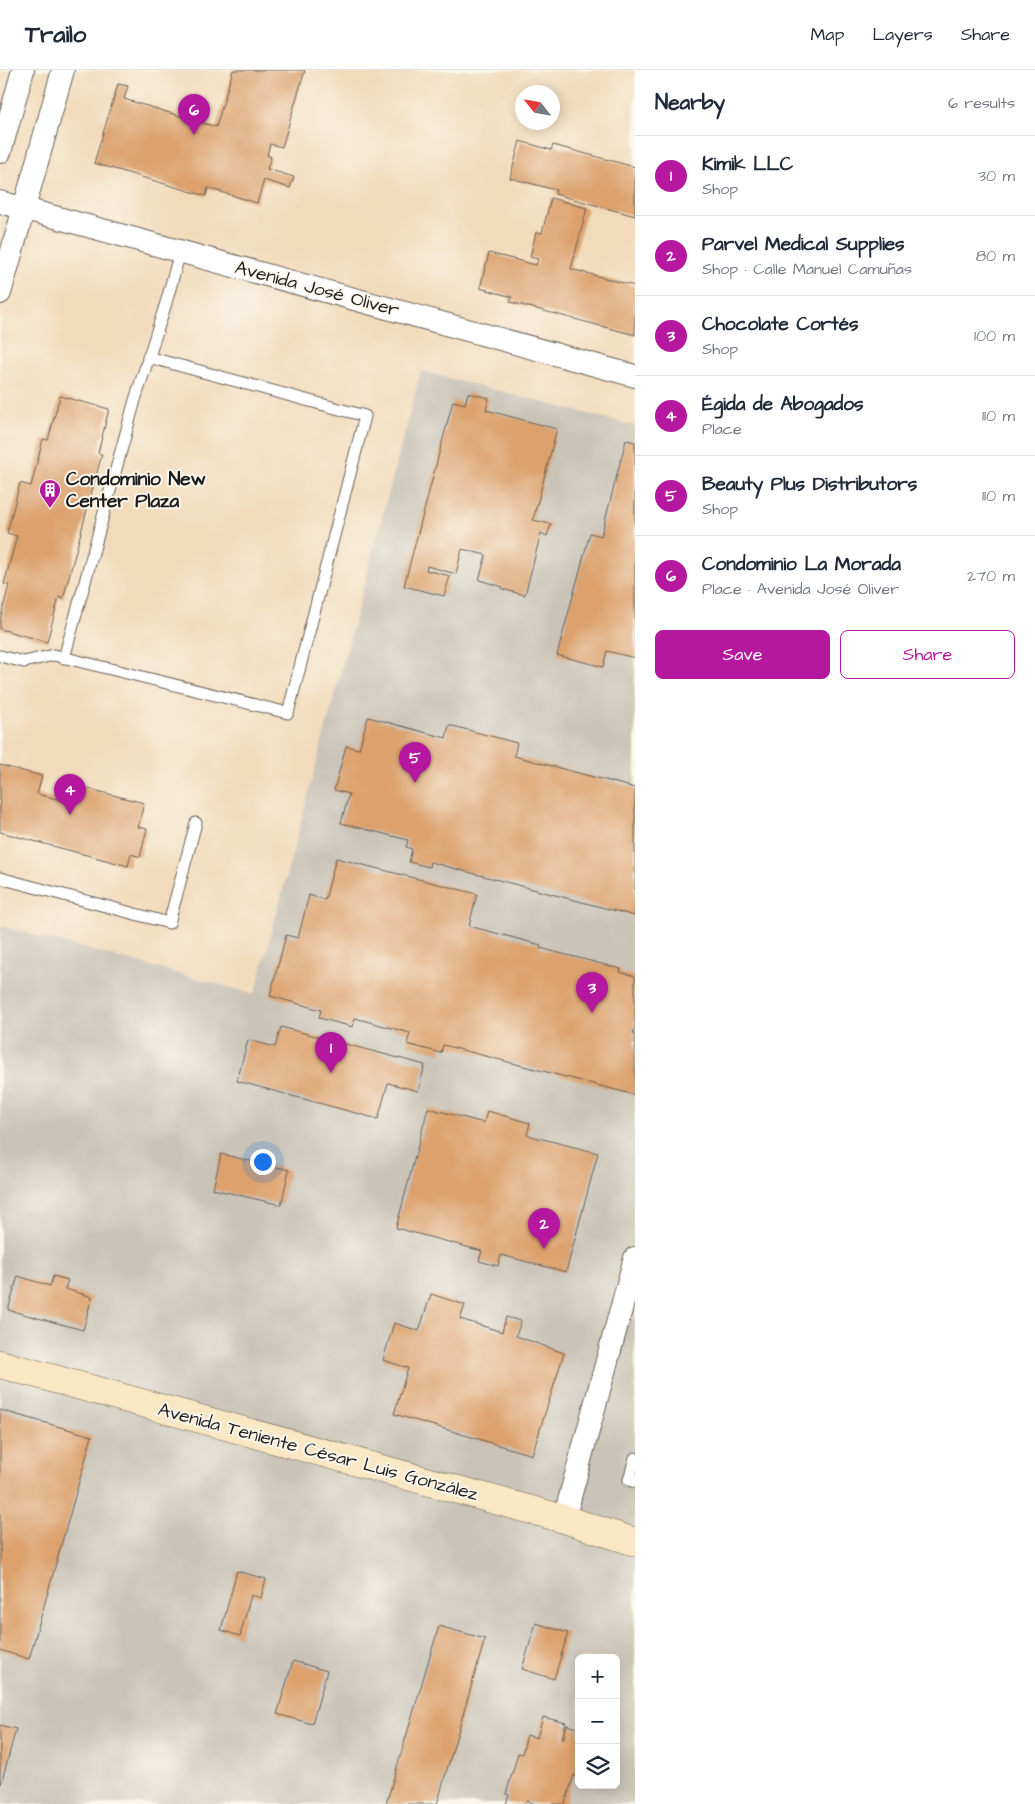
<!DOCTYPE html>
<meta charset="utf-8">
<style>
:root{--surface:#fff;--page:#f6f6f7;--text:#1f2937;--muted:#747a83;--line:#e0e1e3;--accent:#b5179e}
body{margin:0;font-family:"Architects Daughter",sans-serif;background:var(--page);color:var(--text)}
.controls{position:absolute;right:15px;bottom:15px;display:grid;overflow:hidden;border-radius:8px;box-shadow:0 2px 12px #0003}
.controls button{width:45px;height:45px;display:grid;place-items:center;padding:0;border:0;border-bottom:1px solid var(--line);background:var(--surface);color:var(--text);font:25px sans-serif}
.compass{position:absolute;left:515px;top:15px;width:45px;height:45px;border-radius:50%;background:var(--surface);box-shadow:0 2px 12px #0003;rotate:301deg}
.you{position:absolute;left:262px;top:1091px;width:18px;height:18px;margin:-12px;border:4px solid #fff;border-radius:50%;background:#1a73e8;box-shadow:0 0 0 8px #1a73e833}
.badge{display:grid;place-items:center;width:32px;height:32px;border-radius:50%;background:var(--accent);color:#fff;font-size:16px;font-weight:700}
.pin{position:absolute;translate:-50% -41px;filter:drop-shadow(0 1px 2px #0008)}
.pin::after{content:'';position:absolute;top:26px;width:18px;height:15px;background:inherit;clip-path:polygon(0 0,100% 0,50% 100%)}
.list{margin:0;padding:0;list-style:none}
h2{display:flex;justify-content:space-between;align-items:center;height:65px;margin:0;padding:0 20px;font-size:21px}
h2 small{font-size:16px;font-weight:400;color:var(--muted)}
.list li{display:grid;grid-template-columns:32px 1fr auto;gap:15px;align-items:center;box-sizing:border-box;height:80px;padding:0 20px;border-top:1px solid var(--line)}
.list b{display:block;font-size:19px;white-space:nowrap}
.list p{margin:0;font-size:16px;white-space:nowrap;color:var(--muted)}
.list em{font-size:16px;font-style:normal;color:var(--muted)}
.actions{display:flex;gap:10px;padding:15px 20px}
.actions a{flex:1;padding:11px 0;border:1px solid var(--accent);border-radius:8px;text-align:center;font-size:18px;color:var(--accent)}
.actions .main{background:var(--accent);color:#fff}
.icon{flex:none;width:28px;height:28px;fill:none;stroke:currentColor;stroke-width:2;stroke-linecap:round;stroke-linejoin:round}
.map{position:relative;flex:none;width:635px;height:1734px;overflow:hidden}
header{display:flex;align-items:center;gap:30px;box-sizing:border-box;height:70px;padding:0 25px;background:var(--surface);border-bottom:1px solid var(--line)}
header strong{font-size:24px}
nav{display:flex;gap:28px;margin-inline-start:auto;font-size:18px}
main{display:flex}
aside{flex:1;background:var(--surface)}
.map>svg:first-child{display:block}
</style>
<header>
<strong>Trailo</strong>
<nav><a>Map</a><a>Layers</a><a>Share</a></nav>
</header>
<main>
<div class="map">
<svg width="635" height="1734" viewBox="0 0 635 1734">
<rect width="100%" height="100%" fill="#fbf7ec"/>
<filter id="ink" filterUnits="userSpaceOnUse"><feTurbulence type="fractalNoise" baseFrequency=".02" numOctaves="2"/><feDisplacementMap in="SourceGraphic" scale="10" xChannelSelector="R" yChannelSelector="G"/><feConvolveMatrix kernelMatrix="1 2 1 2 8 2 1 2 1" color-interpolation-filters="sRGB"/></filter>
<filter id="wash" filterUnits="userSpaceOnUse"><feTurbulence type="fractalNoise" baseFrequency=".0096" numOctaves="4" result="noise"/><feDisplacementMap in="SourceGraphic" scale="20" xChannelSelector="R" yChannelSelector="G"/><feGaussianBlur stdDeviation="1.12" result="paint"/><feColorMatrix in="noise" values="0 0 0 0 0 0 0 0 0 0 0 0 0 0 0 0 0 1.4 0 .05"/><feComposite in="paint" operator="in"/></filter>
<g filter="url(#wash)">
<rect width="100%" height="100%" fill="#f2dbbb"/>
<path fill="#c9c3b8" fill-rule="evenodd" d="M 421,301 L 635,356 L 635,1734 L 0,1734 L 0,856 L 255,924 ZM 579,1588 L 616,1588 L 616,1715 L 579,1715 Z"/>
<g id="blocks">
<g fill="#dca16d">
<path d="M 233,0 L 305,0 L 282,77 L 270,74 L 267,85 L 271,87 L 267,99 L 294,107 L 290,118 L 264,110 L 257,133 L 208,118 L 206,126 L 94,93 L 118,14 L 128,16 L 124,29 L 216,57 Z"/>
<path d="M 520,71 L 551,80 L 553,75 L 635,97 L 635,146 L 555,124 L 556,120 L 510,108 Z"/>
<path d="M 551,128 L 587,138 L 571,199 L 635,216 L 635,265 L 510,232 L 512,227 L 480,218 L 489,183 L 536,195 L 538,189 L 530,187 L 536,162 L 542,163 Z"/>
<path d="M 468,323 L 489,328 L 486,340 L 557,359 L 533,450 L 551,454 L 547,466 L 541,463 L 525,525 L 502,519 L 503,517 L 479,510 L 486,485 L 462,479 L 456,504 L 427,496 L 426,500 L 450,506 L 444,526 L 404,516 L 453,331 L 465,334 Z"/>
<path d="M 60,326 L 109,339 L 98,383 L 102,384 L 63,529 L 59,527 L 47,572 L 0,559 L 0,550 L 9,515 L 4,514 L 17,466 L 7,463 L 20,413 L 31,416 L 43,369 L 48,370 Z"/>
<path d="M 626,370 L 635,372 L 635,588 L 607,581 L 603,597 L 557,585 L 590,463 L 601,466 Z"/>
<path d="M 368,647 L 446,668 L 449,655 L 517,673 L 514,686 L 635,718 L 635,846 L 430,792 L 429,797 L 409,792 L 412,779 L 406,777 L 408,770 L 341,753 L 349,724 L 334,720 L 346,676 L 359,679 Z"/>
<path d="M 0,695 L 42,706 L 37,724 L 61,730 L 66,713 L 144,733 L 138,757 L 147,759 L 140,787 L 131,784 L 128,796 L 0,762 Z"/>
<path d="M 336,788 L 477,824 L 469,856 L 541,875 L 540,878 L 621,899 L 620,902 L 635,906 L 635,956 L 633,964 L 635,964 L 635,1025 L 443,975 L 441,983 L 407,974 L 410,963 L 355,948 L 353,957 L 319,948 L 321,940 L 270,926 L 286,865 L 298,868 L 309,825 L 325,830 Z"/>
<path d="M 281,957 L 425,995 L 418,1021 L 388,1013 L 378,1049 L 237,1011 L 248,970 L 275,977 Z"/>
<path d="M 428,1038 L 484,1053 L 487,1041 L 530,1053 L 527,1065 L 598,1083 L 566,1202 L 501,1185 L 498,1196 L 479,1191 L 482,1181 L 396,1158 Z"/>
<path d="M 221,1084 L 289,1100 L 281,1135 L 213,1119 Z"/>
<path d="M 18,1206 L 50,1216 L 53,1206 L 68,1210 L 65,1219 L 92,1227 L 83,1260 L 8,1240 Z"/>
<path d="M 431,1224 L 465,1235 L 460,1249 L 502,1262 L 506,1247 L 521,1251 L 516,1266 L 564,1283 L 532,1385 L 394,1344 L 408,1298 L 383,1290 L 394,1253 L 419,1261 Z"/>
<path d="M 0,1340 L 92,1366 L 29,1589 L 0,1580 Z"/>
<path d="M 237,1501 L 266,1509 L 261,1528 L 251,1525 L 240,1566 L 221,1560 Z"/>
<path d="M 536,1553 L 568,1563 L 554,1609 L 522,1599 Z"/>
<path d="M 439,1556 L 485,1569 L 437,1734 L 386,1734 Z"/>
<path d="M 293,1591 L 327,1601 L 312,1654 L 277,1644 Z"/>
<path d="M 543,1647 L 566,1653 L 562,1668 L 564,1668 L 567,1655 L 579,1659 L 579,1707 L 574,1705 L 565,1734 L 536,1734 L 527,1731 L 526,1734 L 506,1734 L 509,1725 L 506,1724 L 518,1683 L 522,1684 L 527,1665 L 537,1668 Z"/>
<path d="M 0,1655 L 16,1659 L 1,1714 L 0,1714 Z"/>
</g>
</g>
</g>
<g filter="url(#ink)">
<use href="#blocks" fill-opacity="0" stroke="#675f54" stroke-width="1"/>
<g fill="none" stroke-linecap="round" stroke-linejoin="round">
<g stroke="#675f54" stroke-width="13">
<g id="lane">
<path d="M 0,586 L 24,592 L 54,585 L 288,643 L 365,346 L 148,287"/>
<path d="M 64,588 L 135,330 L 166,233 L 180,182"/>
<path d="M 0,808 L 169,853 L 196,753"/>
<path d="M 635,1388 L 629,1410 L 635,1412"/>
</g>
</g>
<g stroke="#675f54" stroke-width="24">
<g id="street">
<path d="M 0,82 L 23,0"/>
<path d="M 0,132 L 635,306"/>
<path d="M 0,223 L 63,0"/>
<path d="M 564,1449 L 635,1188"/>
</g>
</g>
<g stroke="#675f54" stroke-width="29">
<path id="secondary" d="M 0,1294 L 564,1449 L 635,1472"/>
</g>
<use href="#lane" stroke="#fff" stroke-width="11"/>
<use href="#street" stroke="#fff" stroke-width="22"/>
<use href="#secondary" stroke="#fae7c3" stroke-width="28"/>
</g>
</g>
<defs>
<g id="building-pin" transform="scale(1.125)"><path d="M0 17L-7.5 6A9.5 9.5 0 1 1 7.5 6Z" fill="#b5179e" stroke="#fbf7ec"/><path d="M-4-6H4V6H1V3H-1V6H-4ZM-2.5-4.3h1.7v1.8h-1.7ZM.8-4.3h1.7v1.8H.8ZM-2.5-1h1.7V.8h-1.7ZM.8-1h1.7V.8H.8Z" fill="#fff"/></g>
</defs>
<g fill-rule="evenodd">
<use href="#building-pin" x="50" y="420"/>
</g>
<g text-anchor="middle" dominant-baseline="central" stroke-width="4" stroke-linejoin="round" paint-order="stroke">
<g font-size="19" fill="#1c1c1c" stroke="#fbf7ec">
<text transform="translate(317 219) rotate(15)">Avenida José Oliver</text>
<text transform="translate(318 1382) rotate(15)">Avenida Teniente César Luis González</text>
</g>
<g font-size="19" font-weight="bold" fill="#1c1c1c" stroke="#fbf7ec" text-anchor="start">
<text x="66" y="409">Condominio New<tspan x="66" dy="22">Center Plaza</tspan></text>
</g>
</g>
</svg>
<div class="controls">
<button>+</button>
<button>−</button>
<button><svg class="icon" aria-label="layers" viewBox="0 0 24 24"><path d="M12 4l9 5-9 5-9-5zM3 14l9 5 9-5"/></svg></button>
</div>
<svg class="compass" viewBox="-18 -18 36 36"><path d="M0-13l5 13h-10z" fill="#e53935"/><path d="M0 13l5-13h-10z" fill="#747a83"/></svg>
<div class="you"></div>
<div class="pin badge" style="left:331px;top:1003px">1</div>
<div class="pin badge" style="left:544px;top:1179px">2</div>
<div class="pin badge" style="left:592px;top:943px">3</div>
<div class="pin badge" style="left:70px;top:745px">4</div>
<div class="pin badge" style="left:415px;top:713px">5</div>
<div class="pin badge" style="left:194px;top:65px">6</div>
</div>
<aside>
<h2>Nearby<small>6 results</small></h2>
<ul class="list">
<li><span class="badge">1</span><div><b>Kimik LLC</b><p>Shop</p></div><em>30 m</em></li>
<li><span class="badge">2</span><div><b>Parvel Medical Supplies</b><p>Shop · Calle Manuel Camuñas</p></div><em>80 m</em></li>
<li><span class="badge">3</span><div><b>Chocolate Cortés</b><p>Shop</p></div><em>100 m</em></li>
<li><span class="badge">4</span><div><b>Égida de Abogados</b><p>Place</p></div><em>110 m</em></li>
<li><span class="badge">5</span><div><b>Beauty Plus Distributors</b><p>Shop</p></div><em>110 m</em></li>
<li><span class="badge">6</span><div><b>Condominio La Morada</b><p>Place · Avenida José Oliver</p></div><em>270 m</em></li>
</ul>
<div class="actions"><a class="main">Save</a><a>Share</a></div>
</aside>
</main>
